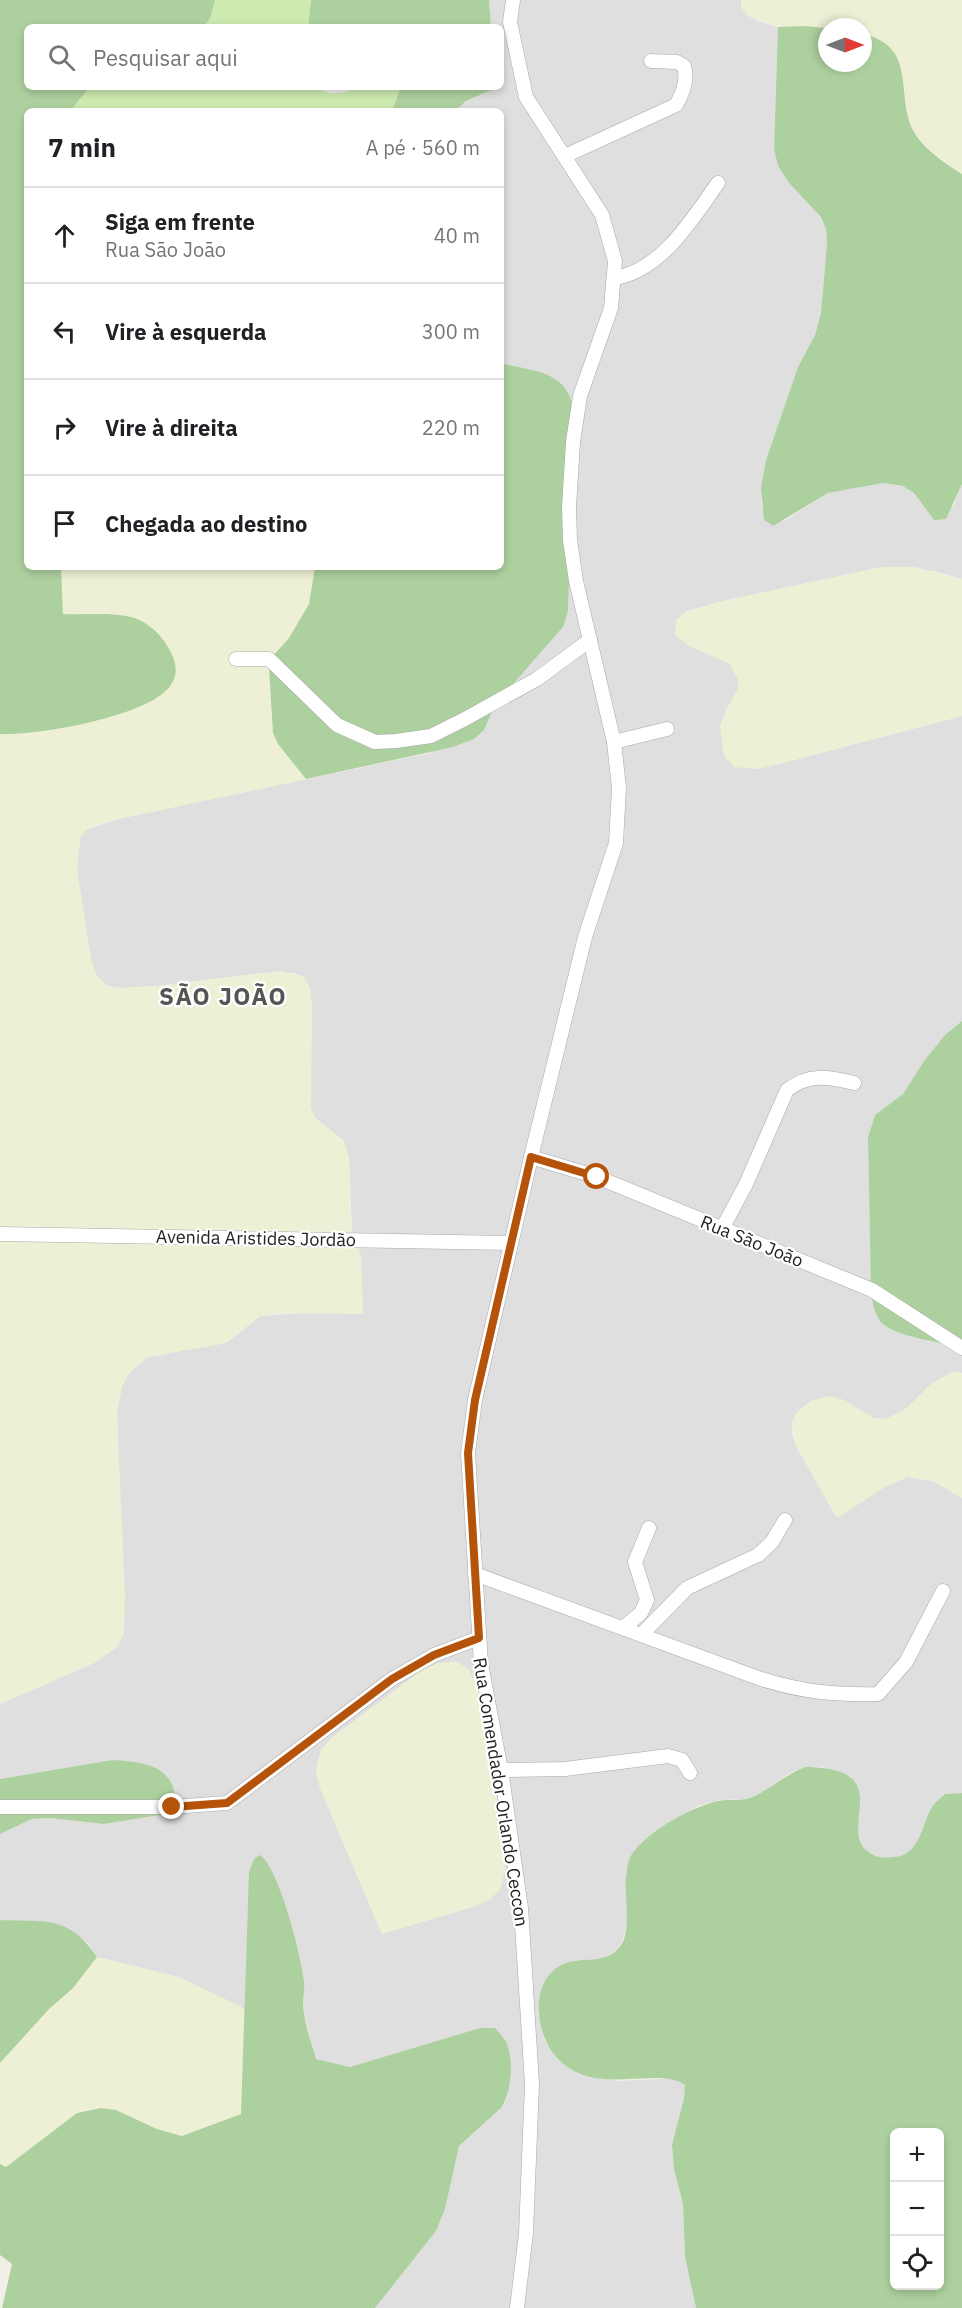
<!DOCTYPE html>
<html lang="pt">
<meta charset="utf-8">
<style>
:root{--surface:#fff;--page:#f6f6f6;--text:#202124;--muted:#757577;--line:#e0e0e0}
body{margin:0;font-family:"IBM Plex Sans",sans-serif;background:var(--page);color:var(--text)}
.controls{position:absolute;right:18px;bottom:18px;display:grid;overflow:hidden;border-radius:9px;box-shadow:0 3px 9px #0003}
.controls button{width:54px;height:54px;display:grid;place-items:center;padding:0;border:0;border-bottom:2px solid var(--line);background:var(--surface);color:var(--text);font:30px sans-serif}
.compass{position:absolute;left:818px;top:18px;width:54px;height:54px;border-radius:50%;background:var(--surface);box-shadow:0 3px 9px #0003;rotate:90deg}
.stop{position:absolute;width:18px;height:18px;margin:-14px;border:4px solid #b45309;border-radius:50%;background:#fff}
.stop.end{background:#b45309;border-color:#fff;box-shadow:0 2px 6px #0008}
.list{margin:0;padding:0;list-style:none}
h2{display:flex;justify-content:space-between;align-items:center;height:78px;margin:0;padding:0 24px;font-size:26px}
h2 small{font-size:20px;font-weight:400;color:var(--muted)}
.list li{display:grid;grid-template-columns:39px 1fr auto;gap:18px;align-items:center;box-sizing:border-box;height:96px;padding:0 24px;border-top:2px solid var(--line)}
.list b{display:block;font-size:22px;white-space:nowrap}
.list p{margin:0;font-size:20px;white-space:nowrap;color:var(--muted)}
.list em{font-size:20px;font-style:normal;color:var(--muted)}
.icon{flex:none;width:33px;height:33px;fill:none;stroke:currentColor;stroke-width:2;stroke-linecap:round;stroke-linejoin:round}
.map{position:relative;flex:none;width:962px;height:2308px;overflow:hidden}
.search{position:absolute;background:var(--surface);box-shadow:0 3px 9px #0003;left:24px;top:24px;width:480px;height:66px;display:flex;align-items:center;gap:15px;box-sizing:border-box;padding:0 21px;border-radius:9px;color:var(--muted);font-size:22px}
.panel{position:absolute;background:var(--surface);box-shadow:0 3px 9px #0003;left:24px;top:108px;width:480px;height:462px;border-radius:9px}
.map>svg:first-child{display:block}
</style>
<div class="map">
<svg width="962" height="2308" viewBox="0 0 962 2308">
<rect width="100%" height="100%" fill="#f2efe9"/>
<path fill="#e0dfdf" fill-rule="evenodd" d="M 489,0 L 741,0 L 741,7 L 758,21 L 778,27 L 774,149 L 778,166 L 789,183 L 821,217 L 826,229 L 827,244 L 821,313 L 815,335 L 798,367 L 766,460 L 761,505 L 784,521 L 828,493 L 883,483 L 903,486 L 914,493 L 934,520 L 953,507 L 962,484 L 962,579 L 934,571 L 882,567 L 719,602 L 689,646 L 729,663 L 738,679 L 738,689 L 726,710 L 771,766 L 962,716 L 962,1021 L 945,1035 L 924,1061 L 903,1094 L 875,1115 L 868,1137 L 871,1294 L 904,1334 L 962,1347 L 962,1373 L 952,1372 L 931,1384 L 907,1408 L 886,1420 L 873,1418 L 844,1400 L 792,1423 L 792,1434 L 796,1446 L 837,1518 L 883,1488 L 908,1477 L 933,1481 L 962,1498 L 962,1793 L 945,1794 L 933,1805 L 921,1835 L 912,1850 L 901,1857 L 878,1858 L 866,1851 L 859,1837 L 839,1772 L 822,1767 L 805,1767 L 789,1773 L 766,1791 L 747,1799 L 720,1800 L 697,1806 L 641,1843 L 625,1933 L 619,1948 L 604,1959 L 569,1962 L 538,2013 L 544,2039 L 554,2054 L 601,2079 L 619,2081 L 675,2078 L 685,2085 L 684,2098 L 672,2145 L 674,2169 L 683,2204 L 685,2257 L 696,2308 L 375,2308 L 436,2231 L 445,2209 L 458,2145 L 502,2107 L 506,2101 L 510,2060 L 480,2028 L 350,2067 L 316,2059 L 304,2013 L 304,1982 L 248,1908 L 245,2009 L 179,1977 L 97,1957 L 87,1942 L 12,1920 L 0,1920 L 0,1834 L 32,1819 L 50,1818 L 104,1824 L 166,1814 L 176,1804 L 112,1760 L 0,1779 L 0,1704 L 96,1662 L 118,1432 L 117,1413 L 122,1386 L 130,1372 L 148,1357 L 226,1343 L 260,1316 L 301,1313 L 361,1257 L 352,1230 L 349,1157 L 343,1140 L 315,1118 L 311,1108 L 296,973 L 261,973 L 157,986 L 120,988 L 108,986 L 96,975 L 91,959 L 77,871 L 80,838 L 85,830 L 118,819 L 430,753 L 495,705 L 563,627 L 568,611 L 568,555 L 515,367 L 501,363 L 501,111 L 455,111 L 466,101 L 490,90 L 492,87 L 501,87 L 501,27 L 491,27 ZM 457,1662 L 469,1670 L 490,1738 L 505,1871 L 382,1934 L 320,1788 L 316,1770 L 321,1750 L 333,1737 L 422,1670 L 438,1663 Z"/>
<g fill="#eef0d5">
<path d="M 741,0 L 962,0 L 962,174 L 934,153 L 914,133 L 909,118 L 902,69 L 885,42 L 863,34 L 863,27 L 778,27 L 748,16 L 741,7 Z"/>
<path d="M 61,567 L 315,567 L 309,604 L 289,638 L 273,656 L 278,744 L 306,779 L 100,823 L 86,830 L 80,838 L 77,871 L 91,959 L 96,975 L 108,986 L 120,988 L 157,986 L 280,971 L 303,976 L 310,988 L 312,1004 L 311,1108 L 315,1118 L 343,1140 L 349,1157 L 350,1209 L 352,1230 L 361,1257 L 363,1314 L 277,1313 L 260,1316 L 226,1343 L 148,1357 L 130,1372 L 122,1386 L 117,1413 L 125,1596 L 124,1633 L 117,1647 L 96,1662 L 0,1704 L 0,734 L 35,733 L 107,718 L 159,696 L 172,685 L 119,615 L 63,614 Z"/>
<path d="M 882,567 L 914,567 L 962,579 L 962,716 L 771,766 L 757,769 L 734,767 L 724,756 L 720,726 L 726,710 L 738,689 L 738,679 L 729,663 L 689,646 L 675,635 L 676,620 L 687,611 L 719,602 Z"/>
<path d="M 952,1372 L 962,1373 L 962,1498 L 933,1481 L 908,1477 L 883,1488 L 837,1518 L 796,1446 L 792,1423 L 796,1413 L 812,1400 L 830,1396 L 844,1400 L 873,1418 L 886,1419 L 907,1408 L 931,1384 Z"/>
<path d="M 457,1662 L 469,1670 L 483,1701 L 504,1848 L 505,1871 L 500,1890 L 489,1900 L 473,1907 L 382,1934 L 320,1788 L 316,1771 L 321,1750 L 333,1737 L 422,1670 L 438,1663 Z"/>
<path d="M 97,1957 L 179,1977 L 245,2009 L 241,2114 L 183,2136 L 157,2129 L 116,2110 L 101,2108 L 77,2113 L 5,2167 L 0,2164 L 0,2063 L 49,2009 L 73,1988 Z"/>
</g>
<g fill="#cdebb0">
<path d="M 215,0 L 311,0 L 308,27 L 203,27 L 210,19 Z"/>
<path d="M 90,87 L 316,87 C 334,100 348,89 367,87 C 378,86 390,87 401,87 L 392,111 L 70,111 Z"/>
</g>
<g fill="#add19e" fill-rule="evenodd">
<path d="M 0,0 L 215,0 L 210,19 L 203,27 L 27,27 L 27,87 L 90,87 L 70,111 L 27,111 L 27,567 L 61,567 L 63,614 C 85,615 110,612 131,617 C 147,621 162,635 169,649 C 175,659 179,672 172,683 C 155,716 35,736 0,734 Z"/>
<path d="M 311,0 L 489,0 L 491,27 L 308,27 Z"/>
<path d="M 803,26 L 827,28 L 827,63 L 863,63 L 863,34 C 918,47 895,92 913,130 C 922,148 946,164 962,174 L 962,484 L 946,519 L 934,520 L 914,493 L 903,486 L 883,483 L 828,493 L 773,526 L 764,520 L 761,488 L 766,460 L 798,367 L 815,335 L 821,313 L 827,244 L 826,229 L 821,217 L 789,183 L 778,166 L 774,149 L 778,27 Z"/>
<path d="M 401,87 L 492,87 L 491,90 L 466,101 L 455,111 L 392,111 Z"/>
<path d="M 501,363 C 535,372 568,370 574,412 L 568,611 L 563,627 L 495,705 L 484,730 L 474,739 L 453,747 L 306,779 L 278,744 L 273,733 L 269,668 L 273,656 L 289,638 L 309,604 L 315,567 L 501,567 Z"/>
<path d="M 962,1021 L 962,1347 C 941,1342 893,1337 880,1321 C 874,1312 873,1303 871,1294 L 868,1137 L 875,1115 L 903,1094 L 924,1061 L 945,1035 Z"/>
<path d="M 112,1760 C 144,1762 175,1765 176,1804 L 166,1814 L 104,1824 L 50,1818 L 32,1819 L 0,1834 L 0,1779 Z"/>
<path d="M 805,1767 C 901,1768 834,1830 870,1853 C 878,1858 883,1858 892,1857 C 920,1857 921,1826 932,1807 C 935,1802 941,1798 945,1794 L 962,1793 L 962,2308 L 696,2308 L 685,2257 L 683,2204 L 674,2169 L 672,2145 L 684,2098 L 685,2085 C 655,2064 591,2102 553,2053 C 534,2028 530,1976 566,1963 C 584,1957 603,1964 618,1949 C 633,1934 624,1898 626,1878 C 627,1873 627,1865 629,1860 C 639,1835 693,1806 718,1801 C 728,1799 740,1801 750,1798 C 770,1790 784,1775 805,1767 ZM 894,2132 L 940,2132 L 940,2286 L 894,2286 Z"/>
<path d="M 260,1855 C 279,1868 301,1955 304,1981 C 305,1991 302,2003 304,2013 C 306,2028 312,2044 316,2059 L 350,2067 L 480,2028 L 495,2028 C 499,2033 505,2038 507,2044 C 514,2062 511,2091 502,2107 L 459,2146 L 445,2209 L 436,2231 L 375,2308 L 2,2308 L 12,2264 L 0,2255 L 0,2164 L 6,2167 L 77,2113 L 101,2108 L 116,2110 L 157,2129 L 182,2136 L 241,2114 L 249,1872 L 254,1859 Z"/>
<path d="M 0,1920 C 45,1922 69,1915 97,1957 L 73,1988 L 49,2009 L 0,2063 Z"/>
</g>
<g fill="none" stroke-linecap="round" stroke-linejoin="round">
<g stroke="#a9a9a9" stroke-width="15">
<g id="minor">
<path d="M 513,0 L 510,22 L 526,97 L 602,215 L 615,261 L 611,308 L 580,396 L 573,442 L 569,507 L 570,540 L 576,581 L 614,742 L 619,788 L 616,843 L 585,937 L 533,1149 L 475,1400 L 468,1453 L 481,1664 L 501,1770 L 521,1908 L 532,2084 L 526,2233 L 517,2308"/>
<path d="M 565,156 L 676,105 C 683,93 688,79 684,66 L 677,62 L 651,61"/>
<path d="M 615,278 C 662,270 692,219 718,183"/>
<path d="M 236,659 L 269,659 L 337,725 L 375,742 L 396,741 L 431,736 L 465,719 L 537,679 L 590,640"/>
<path d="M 614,742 L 667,729"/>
<path d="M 531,1157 L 597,1177 L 872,1290 L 962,1348"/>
<path d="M 722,1229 L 746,1184 L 787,1090 C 809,1073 828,1077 854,1083"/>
<path d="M 0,1234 L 511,1243"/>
<path d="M 475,1574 L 761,1679 C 804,1692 832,1695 878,1694 L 906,1662 L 943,1591"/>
<path d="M 623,1628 L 641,1613 L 647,1600 L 635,1562 L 649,1528"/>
<path d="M 642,1634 L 687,1588 L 758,1555 L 772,1542 L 785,1520"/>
<path d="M 501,1770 L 565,1769 L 668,1756 L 682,1760 L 690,1773"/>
<path d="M 0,1807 L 172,1807 L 227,1803 L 392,1679 L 434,1655 L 479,1638"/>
</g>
</g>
<use href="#minor" stroke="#fff" stroke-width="14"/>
</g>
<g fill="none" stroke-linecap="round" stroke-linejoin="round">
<path stroke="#b45309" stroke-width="8" d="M 172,1807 L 227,1803 L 392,1679 L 434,1655 L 479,1638 L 468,1453 L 475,1400 L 531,1157 L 597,1177"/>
</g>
<g text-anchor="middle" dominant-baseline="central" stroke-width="4.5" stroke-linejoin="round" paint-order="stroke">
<g font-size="18" fill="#222" stroke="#fff">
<text transform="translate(256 1238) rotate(1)">Avenida Aristides Jordão</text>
<text transform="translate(752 1241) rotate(22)">Rua São João</text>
<text transform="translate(501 1792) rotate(81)">Rua Comendador Orlando Ceccon</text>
</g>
<g font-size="24" font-weight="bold" letter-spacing="1.5" fill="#555" stroke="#fff">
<text x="223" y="996">SÃO JOÃO</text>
</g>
</g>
</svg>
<div class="controls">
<button>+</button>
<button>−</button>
<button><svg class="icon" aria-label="locate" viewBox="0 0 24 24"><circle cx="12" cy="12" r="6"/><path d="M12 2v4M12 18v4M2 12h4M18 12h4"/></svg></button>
</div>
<svg class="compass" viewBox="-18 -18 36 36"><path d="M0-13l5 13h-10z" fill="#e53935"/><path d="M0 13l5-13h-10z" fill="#757577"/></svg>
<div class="stop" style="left:597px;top:1177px"></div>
<div class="stop end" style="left:172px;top:1807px"></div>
<div class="search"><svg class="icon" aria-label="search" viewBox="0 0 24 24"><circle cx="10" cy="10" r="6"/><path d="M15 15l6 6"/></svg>Pesquisar aqui</div>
<section class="panel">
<h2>7 min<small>A pé · 560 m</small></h2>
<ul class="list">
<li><svg class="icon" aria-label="ahead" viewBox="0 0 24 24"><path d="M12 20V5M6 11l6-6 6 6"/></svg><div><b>Siga em frente</b><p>Rua São João</p></div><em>40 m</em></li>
<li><svg class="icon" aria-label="left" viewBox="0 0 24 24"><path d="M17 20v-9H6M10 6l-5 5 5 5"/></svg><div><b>Vire à esquerda</b></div><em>300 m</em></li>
<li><svg class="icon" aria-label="right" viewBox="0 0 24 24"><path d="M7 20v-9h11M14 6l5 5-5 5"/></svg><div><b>Vire à direita</b></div><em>220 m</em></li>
<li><svg class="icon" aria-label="arrive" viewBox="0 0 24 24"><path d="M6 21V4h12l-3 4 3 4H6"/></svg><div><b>Chegada ao destino</b></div></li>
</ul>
</section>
</div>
